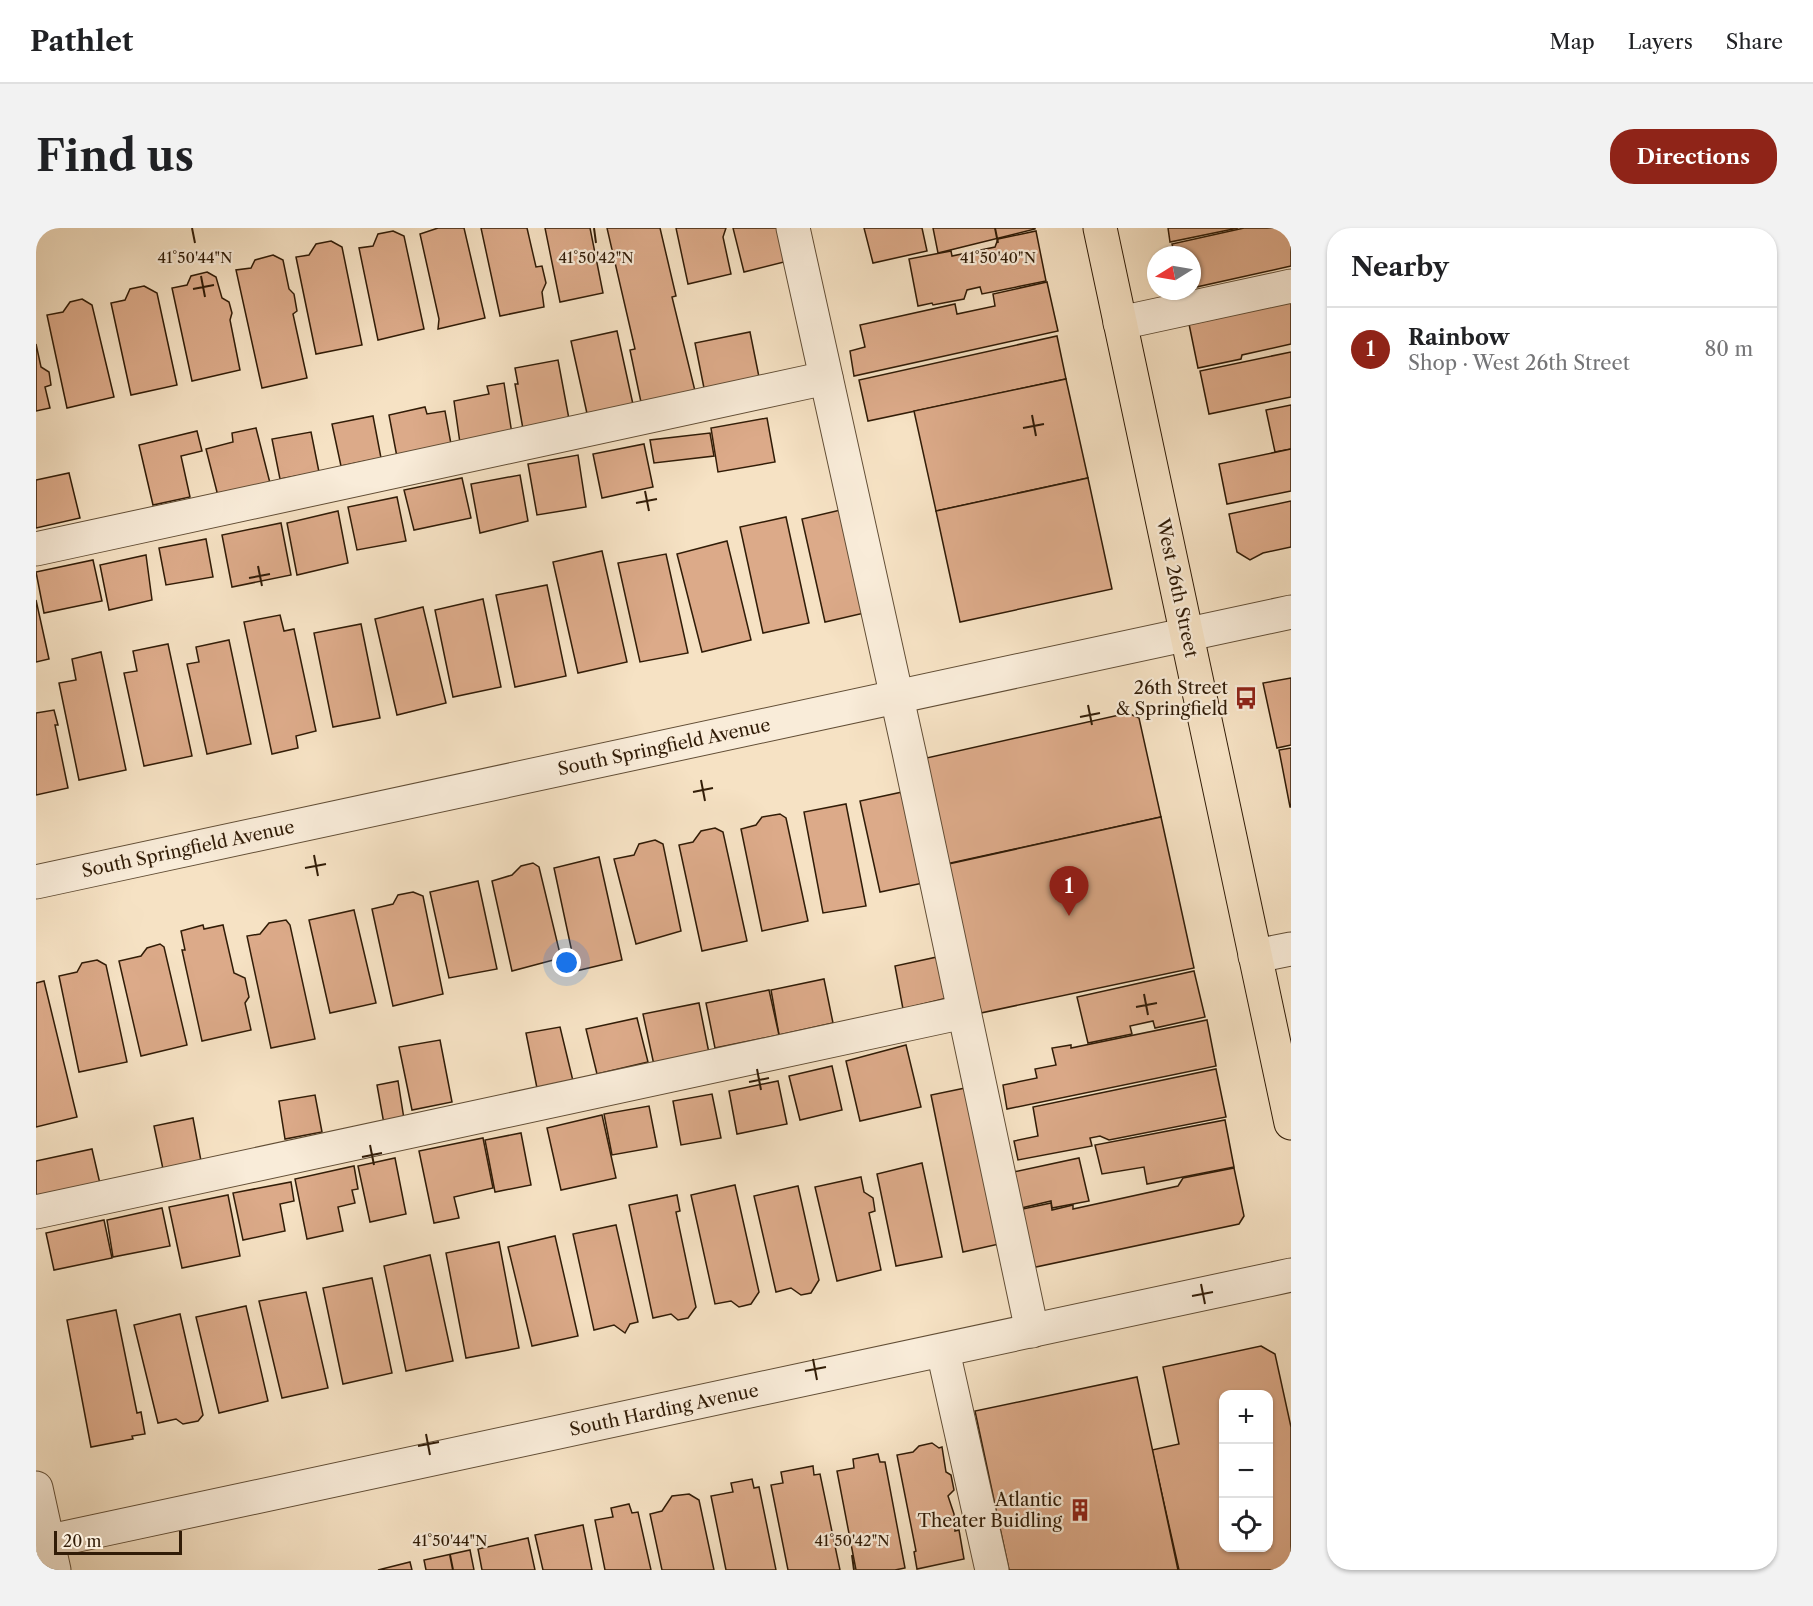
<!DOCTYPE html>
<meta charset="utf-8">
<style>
:root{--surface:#fff;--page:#f2f2f2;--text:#202124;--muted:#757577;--line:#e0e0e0;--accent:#8f2418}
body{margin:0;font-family:"Libre Caslon Text",serif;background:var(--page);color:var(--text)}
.controls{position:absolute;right:18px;bottom:18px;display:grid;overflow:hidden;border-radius:12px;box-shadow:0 2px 4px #0004}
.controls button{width:54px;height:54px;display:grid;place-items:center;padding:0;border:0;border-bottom:2px solid var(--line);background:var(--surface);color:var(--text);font:30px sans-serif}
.compass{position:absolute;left:1111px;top:18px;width:54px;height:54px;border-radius:50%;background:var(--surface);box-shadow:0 2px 4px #0004;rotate:259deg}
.scale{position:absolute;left:18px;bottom:15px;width:128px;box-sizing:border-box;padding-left:6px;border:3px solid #311c07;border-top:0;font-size:16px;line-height:21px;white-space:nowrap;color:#311c07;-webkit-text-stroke:4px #f9ecd9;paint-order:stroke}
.you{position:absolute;left:531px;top:735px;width:21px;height:21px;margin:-15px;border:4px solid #fff;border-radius:50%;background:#1a73e8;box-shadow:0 0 0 9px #1a73e833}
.badge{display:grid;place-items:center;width:39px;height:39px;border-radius:50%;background:var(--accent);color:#fff;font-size:20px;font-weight:700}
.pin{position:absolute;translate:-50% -50px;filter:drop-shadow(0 2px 3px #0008)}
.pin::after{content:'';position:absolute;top:32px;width:21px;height:18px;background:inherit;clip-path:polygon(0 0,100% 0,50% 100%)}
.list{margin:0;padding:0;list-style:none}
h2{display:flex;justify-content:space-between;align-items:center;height:78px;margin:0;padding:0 24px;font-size:26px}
h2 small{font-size:20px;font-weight:400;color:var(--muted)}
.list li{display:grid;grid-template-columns:39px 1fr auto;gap:18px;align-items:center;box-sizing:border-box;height:84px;padding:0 24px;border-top:2px solid var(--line)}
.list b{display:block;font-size:22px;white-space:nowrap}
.list p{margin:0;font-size:20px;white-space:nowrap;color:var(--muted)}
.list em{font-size:20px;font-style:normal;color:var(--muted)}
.icon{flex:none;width:33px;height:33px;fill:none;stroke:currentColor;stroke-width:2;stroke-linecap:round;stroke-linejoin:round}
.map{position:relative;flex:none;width:1255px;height:1342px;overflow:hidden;border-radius:24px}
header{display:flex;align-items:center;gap:36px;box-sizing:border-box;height:84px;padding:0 30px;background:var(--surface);border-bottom:2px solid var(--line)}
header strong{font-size:28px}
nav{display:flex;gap:33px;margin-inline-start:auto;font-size:21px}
.intro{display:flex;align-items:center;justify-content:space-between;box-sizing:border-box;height:144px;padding:0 36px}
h1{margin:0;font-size:42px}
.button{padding:15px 27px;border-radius:24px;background:var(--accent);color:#fff;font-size:21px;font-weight:700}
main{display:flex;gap:36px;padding:0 36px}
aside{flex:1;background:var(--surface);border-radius:24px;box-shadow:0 2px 4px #0004}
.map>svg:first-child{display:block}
</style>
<header>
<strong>Pathlet</strong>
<nav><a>Map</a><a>Layers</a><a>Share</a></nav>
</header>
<div class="intro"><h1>Find us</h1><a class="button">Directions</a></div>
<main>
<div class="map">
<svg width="1255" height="1342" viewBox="0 0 1255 1342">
<rect width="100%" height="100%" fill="#f6e2c4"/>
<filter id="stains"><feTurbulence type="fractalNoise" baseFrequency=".00333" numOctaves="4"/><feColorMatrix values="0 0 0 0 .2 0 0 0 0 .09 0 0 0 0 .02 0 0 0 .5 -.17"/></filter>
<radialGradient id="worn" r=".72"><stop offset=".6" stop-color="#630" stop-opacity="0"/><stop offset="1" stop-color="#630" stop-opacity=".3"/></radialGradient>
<g fill="#dcaa89" stroke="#311c07" stroke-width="1.5" fill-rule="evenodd">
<path d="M 402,0 L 428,0 L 449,90 L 402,101 L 403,91 L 384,6 Z"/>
<path d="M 445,0 L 491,0 L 500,39 L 506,38 L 510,55 L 506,64 L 508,79 L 464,88 Z"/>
<path d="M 509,0 L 554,0 L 567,65 L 524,74 Z"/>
<path d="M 571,0 L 624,0 L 640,68 L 636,69 L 660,167 L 606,179 L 594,122 L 599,121 Z"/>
<path d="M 640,0 L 690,0 L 687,9 L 695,46 L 652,56 Z"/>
<path d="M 697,0 L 748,0 L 756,32 L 708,44 Z"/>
<path d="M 828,0 L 886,0 L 891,23 L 837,35 Z"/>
<path d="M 897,0 L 999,0 L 999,1 L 902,25 Z"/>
<path d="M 1132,0 L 1202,0 L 1134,14 Z"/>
<path d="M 1208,0 L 1255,0 L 1255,38 L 1156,60 L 1156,27 L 1139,27 L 1136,16 Z"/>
<path d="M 357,3 L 368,8 L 388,101 L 342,112 L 323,20 L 337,18 L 342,6 Z"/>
<path d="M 1000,3 L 1010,53 L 946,66 L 944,59 L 931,62 L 928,71 L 897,77 L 896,75 L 882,78 L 873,31 L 915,23 L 916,28 L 959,19 L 962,11 Z"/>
<path d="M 295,13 L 306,19 L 326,117 L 280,126 L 260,29 L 273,27 L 280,16 Z"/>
<path d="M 237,27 L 247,32 L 253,61 L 258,66 L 261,83 L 257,86 L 271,150 L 226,160 L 200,42 L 215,40 L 219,32 Z"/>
<path d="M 171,44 L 180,49 L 186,70 L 193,74 L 196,85 L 194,92 L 204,142 L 156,153 L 136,60 L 151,57 L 155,48 Z"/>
<path d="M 1011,54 L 1022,103 L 818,148 L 814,123 L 829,119 L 824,97 L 919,76 L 921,86 L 959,78 L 957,66 Z"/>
<path d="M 108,58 L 121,65 L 141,157 L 95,167 L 75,75 L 89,72 L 94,61 Z"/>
<path d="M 46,71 L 56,77 L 78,169 L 31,180 L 11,87 L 27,84 L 34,74 Z"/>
<path d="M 1255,74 L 1255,116 L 1206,127 L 1205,131 L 1162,140 L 1153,96 Z"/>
<path d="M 581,103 L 598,181 L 552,190 L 535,113 Z"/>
<path d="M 714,104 L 723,149 L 668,160 L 659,115 Z"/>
<path d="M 1021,108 L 1030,151 L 832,193 L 823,152 Z"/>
<path d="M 0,116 L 5,139 L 13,144 L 15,157 L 9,159 L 14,180 L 0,183 Z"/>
<path d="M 1255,124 L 1255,169 L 1173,186 L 1164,143 Z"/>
<path d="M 522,132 L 533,191 L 487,201 L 479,156 L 482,156 L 479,140 Z"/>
<path d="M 1030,151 L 1052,250 L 900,283 L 878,183 Z"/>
<path d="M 468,155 L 476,206 L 424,215 L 418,173 L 453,166 L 451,158 Z"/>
<path d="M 1255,177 L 1255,221 L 1239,224 L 1230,182 Z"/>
<path d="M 389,179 L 391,186 L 409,183 L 415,216 L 361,229 L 353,187 Z"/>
<path d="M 337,188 L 345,230 L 305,238 L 296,196 Z"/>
<path d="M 731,190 L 739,234 L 682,244 L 675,200 Z"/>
<path d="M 220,200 L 234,255 L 182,268 L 170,221 L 197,214 L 196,205 Z"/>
<path d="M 161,203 L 166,223 L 145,228 L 154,269 L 117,277 L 103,217 Z"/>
<path d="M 275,204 L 283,244 L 244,251 L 236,211 Z"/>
<path d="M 674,205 L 678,228 L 618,235 L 614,212 Z"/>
<path d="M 608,216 L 617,259 L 566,270 L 557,226 Z"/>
<path d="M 1255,221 L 1255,263 L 1191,276 L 1183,236 Z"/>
<path d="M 542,227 L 550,279 L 501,287 L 492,236 Z"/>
<path d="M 33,245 L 44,290 L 0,300 L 0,252 Z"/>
<path d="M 484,247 L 492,293 L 444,305 L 435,256 Z"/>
<path d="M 426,250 L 435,290 L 378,302 L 368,262 Z"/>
<path d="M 1052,250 L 1076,361 L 924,394 L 900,283 Z"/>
<path d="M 361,269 L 370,313 L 321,322 L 312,279 Z"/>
<path d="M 1255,273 L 1255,319 L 1227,325 L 1214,332 L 1201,324 L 1193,286 Z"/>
<path d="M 813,280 L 837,383 L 789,394 L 766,291 Z"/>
<path d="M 302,283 L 312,335 L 261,347 L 251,295 Z"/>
<path d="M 750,289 L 773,395 L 727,405 L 704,299 Z"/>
<path d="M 245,295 L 255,347 L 196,359 L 186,307 Z"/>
<path d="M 170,311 L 177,349 L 130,357 L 123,320 Z"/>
<path d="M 691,313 L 715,412 L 666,424 L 641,326 Z"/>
<path d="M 566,323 L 591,434 L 542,445 L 517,334 Z"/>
<path d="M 630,326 L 652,425 L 604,434 L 582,335 Z"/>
<path d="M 110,327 L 116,372 L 73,382 L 64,337 Z"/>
<path d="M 57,332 L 66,373 L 8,385 L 0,344 Z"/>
<path d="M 511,357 L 530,448 L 479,459 L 460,367 Z"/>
<path d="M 447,371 L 465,459 L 417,469 L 399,382 Z"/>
<path d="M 0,372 L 13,431 L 0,434 Z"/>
<path d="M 387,379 L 410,475 L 361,487 L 339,391 Z"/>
<path d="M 244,387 L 248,403 L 258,401 L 280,503 L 260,508 L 262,520 L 236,526 L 208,394 Z"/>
<path d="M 325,396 L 344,490 L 297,499 L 278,405 Z"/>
<path d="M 193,412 L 215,516 L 171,526 L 151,436 L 163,434 L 160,419 Z"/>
<path d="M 132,416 L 156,528 L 108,538 L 88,445 L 101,443 L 97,423 Z"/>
<path d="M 65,424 L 90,542 L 43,552 L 23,455 L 40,452 L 36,431 Z"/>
<path d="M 1255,450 L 1255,517 L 1241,520 L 1227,455 Z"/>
<path d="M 18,482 L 22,497 L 19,497 L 32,560 L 0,567 L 0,485 Z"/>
<path d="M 1092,485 L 1103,490 L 1125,589 L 910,636 L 886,531 Z"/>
<path d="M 1255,520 L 1255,579 L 1254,579 L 1243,522 Z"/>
<path d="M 871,563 L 892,654 L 844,664 L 824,573 Z"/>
<path d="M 810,576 L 830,678 L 787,685 L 768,584 Z"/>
<path d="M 744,586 L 750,590 L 772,693 L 726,703 L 705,601 L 720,597 L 726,589 Z"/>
<path d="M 1125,589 L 1158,740 L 940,786 L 908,637 Z"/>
<path d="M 679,600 L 687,604 L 711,713 L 666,723 L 643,617 L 657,614 L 665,603 Z"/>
<path d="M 619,612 L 627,616 L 645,703 L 600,716 L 578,631 L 598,627 L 603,616 Z"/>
<path d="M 563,629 L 586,732 L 540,743 L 518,640 Z"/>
<path d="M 497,635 L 503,639 L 525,730 L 476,743 L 456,653 L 476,647 L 485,638 Z"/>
<path d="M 442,653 L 461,741 L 413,750 L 394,664 Z"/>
<path d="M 377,664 L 387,668 L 407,766 L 357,778 L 336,681 L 357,676 L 362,667 Z"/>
<path d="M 318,682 L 340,775 L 294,785 L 273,692 Z"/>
<path d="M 250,692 L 254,697 L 279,811 L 235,820 L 211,708 L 224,706 L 233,695 Z"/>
<path d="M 167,697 L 168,701 L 187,697 L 198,745 L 209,750 L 213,769 L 209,775 L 215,802 L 166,813 L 146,722 L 149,722 L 145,703 Z"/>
<path d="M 124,716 L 128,719 L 151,817 L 105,828 L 83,733 L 105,728 L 111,720 Z"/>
<path d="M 901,729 L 911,770 L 867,781 L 859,738 Z"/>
<path d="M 61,732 L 70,737 L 91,834 L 43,844 L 23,748 L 41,744 L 46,735 Z"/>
<path d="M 1158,743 L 1169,789 L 1119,800 L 1117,793 L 1094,798 L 1096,806 L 1052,815 L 1041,769 Z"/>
<path d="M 788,751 L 797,795 L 743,807 L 735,762 Z"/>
<path d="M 8,753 L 41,889 L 0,899 L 0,755 Z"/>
<path d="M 733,762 L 743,807 L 679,820 L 670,775 Z"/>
<path d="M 663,775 L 673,825 L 618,837 L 607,786 Z"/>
<path d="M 601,790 L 612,834 L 561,846 L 550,801 Z"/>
<path d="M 1171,792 L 1180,838 L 971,881 L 967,857 L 1001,850 L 999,841 L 1020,837 L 1016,820 L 1035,817 L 1035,820 Z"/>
<path d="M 524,799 L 537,853 L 501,860 L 490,805 Z"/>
<path d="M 404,812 L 416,874 L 376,882 L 363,819 Z"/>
<path d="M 870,817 L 885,879 L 824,893 L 810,833 Z"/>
<path d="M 796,838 L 806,882 L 764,892 L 753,848 Z"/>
<path d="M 1180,841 L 1190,889 L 1073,912 L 1064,908 L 1054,910 L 1056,918 L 982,932 L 978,913 L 1002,908 L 997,879 Z"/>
<path d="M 362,853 L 368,891 L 348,896 L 341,857 Z"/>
<path d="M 742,853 L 751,896 L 701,906 L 693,863 Z"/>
<path d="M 939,858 L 972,1014 L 927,1024 L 895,867 Z"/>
<path d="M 676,866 L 685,910 L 645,917 L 637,873 Z"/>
<path d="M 279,867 L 286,904 L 249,911 L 243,873 Z"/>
<path d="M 613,878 L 621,919 L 576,927 L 568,886 Z"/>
<path d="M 566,887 L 580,950 L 525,962 L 511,900 Z"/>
<path d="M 157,890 L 165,933 L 127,941 L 118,898 Z"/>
<path d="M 1189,892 L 1198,939 L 1111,956 L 1108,939 L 1066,946 L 1059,917 Z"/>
<path d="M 485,905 L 495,957 L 459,964 L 449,912 Z"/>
<path d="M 447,910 L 457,960 L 418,969 L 423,990 L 398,995 L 383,923 Z"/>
<path d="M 56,921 L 65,960 L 2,974 L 0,966 L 0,933 Z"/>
<path d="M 359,930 L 370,986 L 334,994 L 322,938 Z"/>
<path d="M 1043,930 L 1053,973 L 1016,980 L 1015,973 L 981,981 L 973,945 Z"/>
<path d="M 886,935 L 906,1029 L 860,1038 L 841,946 Z"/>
<path d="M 318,938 L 322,961 L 316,962 L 319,975 L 302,979 L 307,1003 L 271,1011 L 259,951 Z"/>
<path d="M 1198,940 L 1208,988 L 1203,996 L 995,1040 L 982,982 L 1015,975 L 1016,982 L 1037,977 L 1037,981 L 1142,958 L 1147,950 Z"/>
<path d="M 825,949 L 828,964 L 837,970 L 839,983 L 833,985 L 845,1042 L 801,1053 L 779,959 Z"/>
<path d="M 255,954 L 258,973 L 244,976 L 249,1003 L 207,1012 L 197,965 Z"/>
<path d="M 699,957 L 723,1064 L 715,1076 L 703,1079 L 695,1073 L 679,1076 L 655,967 Z"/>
<path d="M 762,958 L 783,1052 L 775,1065 L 765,1067 L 755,1060 L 740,1064 L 718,968 Z"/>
<path d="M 192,967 L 204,1028 L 146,1040 L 133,979 Z"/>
<path d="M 641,967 L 644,983 L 640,984 L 660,1079 L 652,1090 L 642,1092 L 635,1086 L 617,1090 L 593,977 Z"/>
<path d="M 126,980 L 134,1018 L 77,1029 L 71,992 Z"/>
<path d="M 68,992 L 76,1030 L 18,1042 L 10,1005 Z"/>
<path d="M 580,997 L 602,1094 L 594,1096 L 589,1105 L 578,1097 L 558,1102 L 537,1006 Z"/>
<path d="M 519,1008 L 542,1108 L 496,1118 L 472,1019 Z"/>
<path d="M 463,1014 L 483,1120 L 430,1130 L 410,1025 Z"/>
<path d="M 394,1027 L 417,1133 L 370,1143 L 348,1038 Z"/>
<path d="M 336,1050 L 356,1145 L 307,1156 L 287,1060 Z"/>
<path d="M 270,1064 L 292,1160 L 246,1170 L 223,1073 Z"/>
<path d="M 210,1078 L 232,1173 L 183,1185 L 160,1089 Z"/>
<path d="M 80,1082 L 101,1185 L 105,1184 L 109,1206 L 96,1208 L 97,1211 L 55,1219 L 31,1092 Z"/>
<path d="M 144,1086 L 167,1187 L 162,1193 L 147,1196 L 140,1191 L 122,1195 L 98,1097 Z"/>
<path d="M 1225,1118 L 1239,1126 L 1255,1199 L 1255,1342 L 1143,1342 L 1116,1222 L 1143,1216 L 1127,1139 ZM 1188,1166 L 1232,1166 L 1232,1320 L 1188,1320 Z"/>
<path d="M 1101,1149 L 1142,1342 L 973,1342 L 939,1183 Z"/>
<path d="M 896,1215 L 903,1220 L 906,1219 L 910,1244 L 915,1247 L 918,1262 L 912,1268 L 918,1286 L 919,1303 L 923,1302 L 928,1331 L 881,1341 L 878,1324 L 880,1323 L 861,1227 L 877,1224 L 883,1218 Z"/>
<path d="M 842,1226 L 844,1234 L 849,1234 L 869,1340 L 859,1342 L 820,1342 L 801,1243 L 818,1240 L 817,1231 Z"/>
<path d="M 777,1238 L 778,1247 L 784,1246 L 804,1342 L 752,1342 L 735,1257 L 747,1255 L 745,1244 Z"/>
<path d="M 716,1251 L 718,1260 L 723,1259 L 740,1342 L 690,1342 L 675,1268 L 697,1264 L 695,1255 Z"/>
<path d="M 653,1266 L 663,1272 L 678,1342 L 626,1342 L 614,1286 L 626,1283 L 636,1268 Z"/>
<path d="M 593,1276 L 596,1285 L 602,1284 L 615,1342 L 569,1342 L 559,1292 L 577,1289 L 575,1280 Z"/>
<path d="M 547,1297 L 556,1342 L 507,1342 L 499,1307 Z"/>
<path d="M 492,1310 L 499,1342 L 446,1342 L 442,1321 Z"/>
<path d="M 434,1322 L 438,1342 L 390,1342 L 388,1332 Z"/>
<path d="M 374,1334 L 376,1342 L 342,1342 Z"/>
</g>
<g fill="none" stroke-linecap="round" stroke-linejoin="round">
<g stroke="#624e36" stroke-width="35">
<g id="minor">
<path d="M 757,0 L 873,524 L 996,1103"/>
<path d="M 1084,95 L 1255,58"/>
<path d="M 0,321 L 790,150"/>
<path d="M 0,654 L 1255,384"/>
<path d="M 1219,728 L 1255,721"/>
<path d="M 0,984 L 928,784"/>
<path d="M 907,1123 L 956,1342"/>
<path d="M 0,1260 L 18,1342"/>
<path d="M 0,1316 L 1255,1047"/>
</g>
</g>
<g stroke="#311c07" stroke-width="35">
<path id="major" d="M 1064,0 L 1255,895"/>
</g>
<use href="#minor" stroke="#f9ecd9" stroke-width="33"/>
<use href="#major" stroke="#f6e2c4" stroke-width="33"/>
</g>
<path fill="none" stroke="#311c07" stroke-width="2" d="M 156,0 L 159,15M 558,0 L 560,15M 959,0 L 962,15M 165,48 L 169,69M 157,61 L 178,57M 996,187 L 1000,208M 987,200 L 1008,196M 609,263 L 613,283M 600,275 L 621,271M 222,338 L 226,358M 213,350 L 234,346M 1052,477 L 1056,497M 1044,489 L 1064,485M 665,552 L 669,573M 657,564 L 677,560M 278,627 L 282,648M 269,640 L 290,636M 1108,766 L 1112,787M 1100,779 L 1121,775M 721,841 L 725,862M 713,854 L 733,850M 334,917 L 338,937M 326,929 L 346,925M 1165,1056 L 1169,1076M 1156,1068 L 1177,1064M 777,1131 L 781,1152M 769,1143 L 790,1139M 390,1206 L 394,1227M 382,1218 L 403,1214M 414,1327 L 417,1342M 816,1327 L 818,1342"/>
<defs>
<g id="bus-bare" transform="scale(1.8)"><path d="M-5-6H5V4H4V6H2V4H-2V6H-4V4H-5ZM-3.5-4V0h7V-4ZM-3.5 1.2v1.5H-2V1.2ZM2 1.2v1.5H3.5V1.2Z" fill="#8f2418" stroke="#f9ecd9" stroke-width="2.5" paint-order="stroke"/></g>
<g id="building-bare" transform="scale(1.8)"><path d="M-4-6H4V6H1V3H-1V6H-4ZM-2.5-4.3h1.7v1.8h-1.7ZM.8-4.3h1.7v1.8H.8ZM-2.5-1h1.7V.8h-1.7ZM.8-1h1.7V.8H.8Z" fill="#8f2418" stroke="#f9ecd9" stroke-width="2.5" paint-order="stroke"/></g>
</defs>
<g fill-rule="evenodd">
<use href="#bus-bare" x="1210" y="470"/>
<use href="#building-bare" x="1044" y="1282"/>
</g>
<g text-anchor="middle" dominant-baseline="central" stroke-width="4.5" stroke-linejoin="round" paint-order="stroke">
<g font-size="18" fill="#311c07" stroke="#f9ecd9">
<text transform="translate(1141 360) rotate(78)">West 26th Street</text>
<text transform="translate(628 519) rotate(-12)">South Springfield Avenue</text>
<text transform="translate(152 621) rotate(-12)">South Springfield Avenue</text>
<text transform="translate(628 1182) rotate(-12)">South Harding Avenue</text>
</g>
<g font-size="18" fill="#311c07" stroke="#f9ecd9" text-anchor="end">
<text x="1192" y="460">26th Street<tspan x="1192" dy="21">&amp; Springfield</tspan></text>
<text x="1026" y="1272">Atlantic<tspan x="1026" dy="21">Theater Buidling</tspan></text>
</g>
</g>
<g font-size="15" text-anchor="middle" fill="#311c07" stroke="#f9ecd9" stroke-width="4.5" stroke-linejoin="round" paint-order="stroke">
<text x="159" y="35">41°50'44"N</text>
<text x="560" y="35">41°50'42"N</text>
<text x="962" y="35">41°50'40"N</text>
<text x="414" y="1318">41°50'44"N</text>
<text x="816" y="1318">41°50'42"N</text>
</g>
<rect width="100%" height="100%" filter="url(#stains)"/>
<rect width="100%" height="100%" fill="url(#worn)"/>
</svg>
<div class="controls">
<button>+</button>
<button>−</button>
<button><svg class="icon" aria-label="locate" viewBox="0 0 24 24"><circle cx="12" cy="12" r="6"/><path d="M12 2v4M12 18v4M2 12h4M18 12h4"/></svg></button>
</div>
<svg class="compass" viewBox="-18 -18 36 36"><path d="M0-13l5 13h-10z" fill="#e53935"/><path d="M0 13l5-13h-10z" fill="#757577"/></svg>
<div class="scale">20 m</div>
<div class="you"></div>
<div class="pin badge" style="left:1033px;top:688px">1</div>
</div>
<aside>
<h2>Nearby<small></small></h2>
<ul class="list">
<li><span class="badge">1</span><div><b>Rainbow</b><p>Shop · West 26th Street</p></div><em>80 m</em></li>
</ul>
</aside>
</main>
